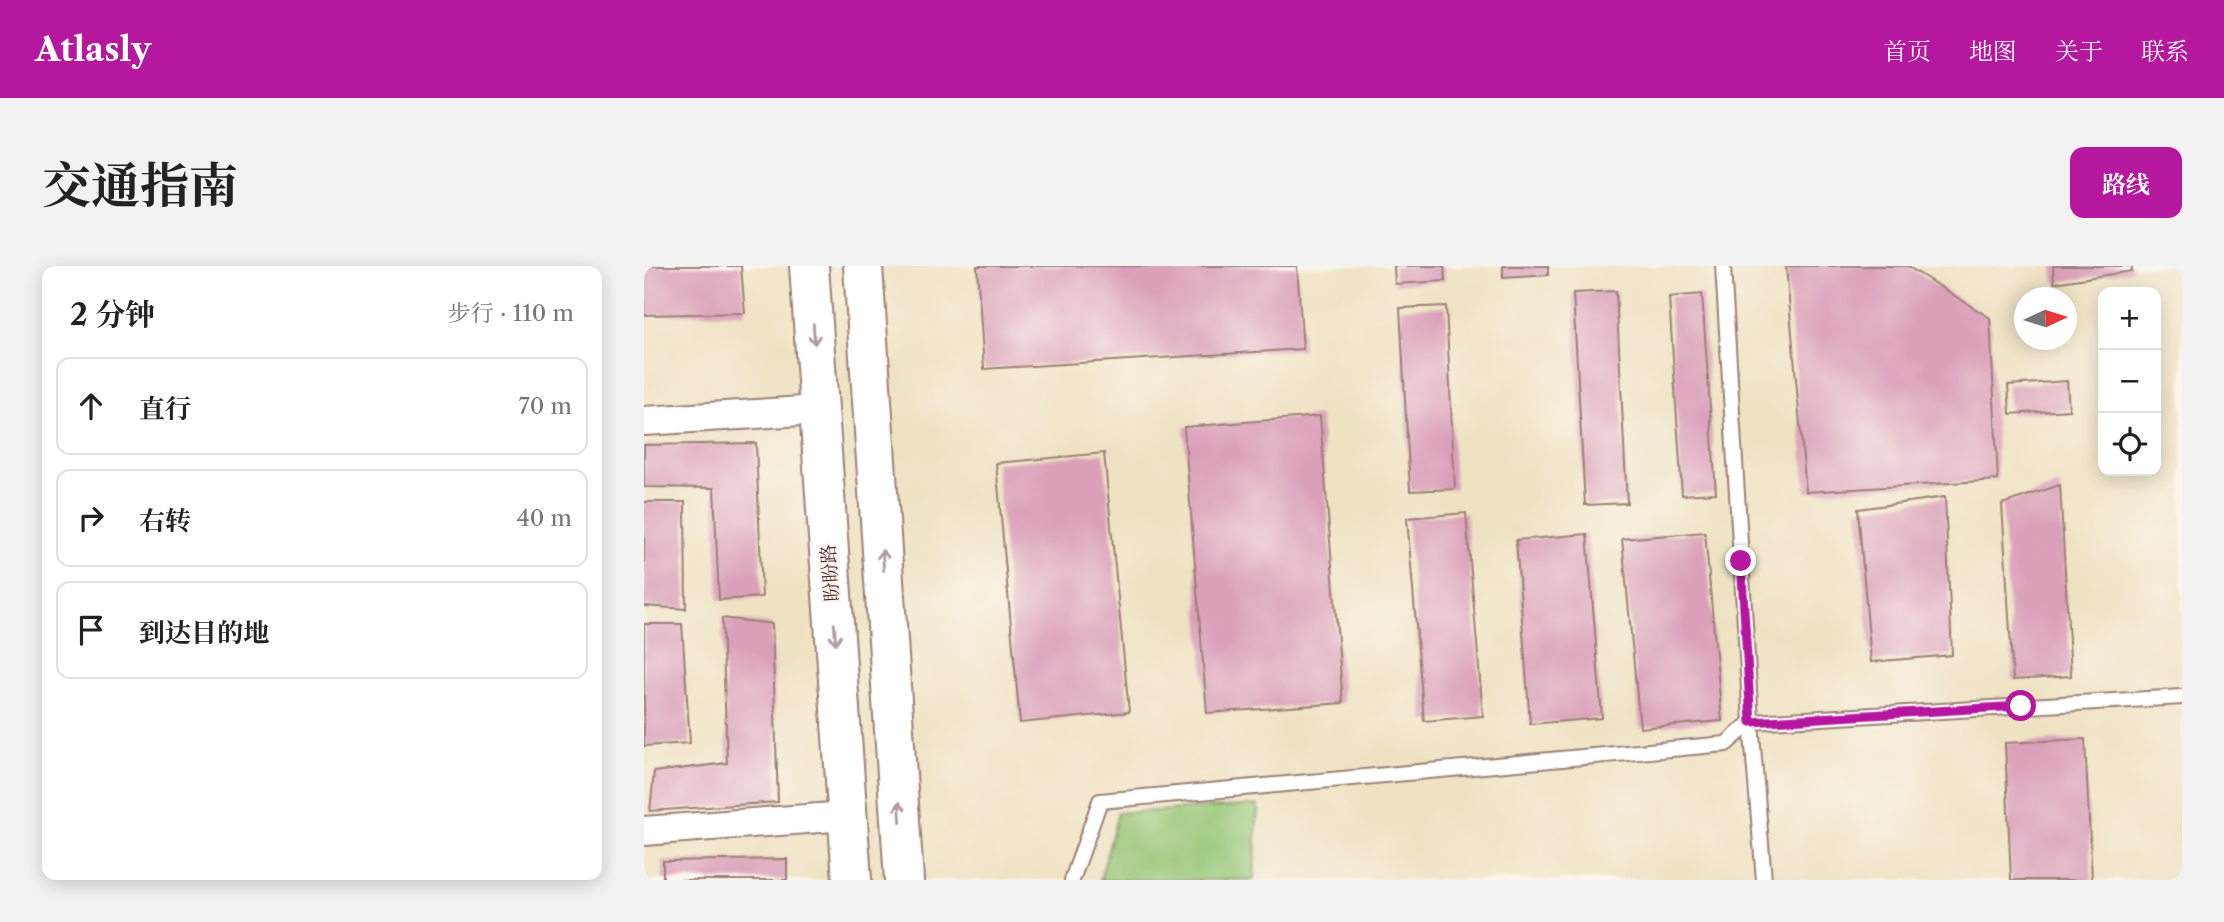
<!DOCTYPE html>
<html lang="zh">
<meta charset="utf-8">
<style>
:root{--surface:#fff;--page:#f2f2f2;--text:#222;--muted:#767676;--line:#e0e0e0;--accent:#b5179e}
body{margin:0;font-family:"Libre Caslon Text","Noto Serif SC",serif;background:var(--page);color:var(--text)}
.controls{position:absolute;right:21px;top:21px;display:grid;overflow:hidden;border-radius:14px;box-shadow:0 4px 18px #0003}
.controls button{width:63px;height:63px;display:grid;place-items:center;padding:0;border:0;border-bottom:2px solid var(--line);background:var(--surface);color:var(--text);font:35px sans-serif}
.compass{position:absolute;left:1370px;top:21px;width:63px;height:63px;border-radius:50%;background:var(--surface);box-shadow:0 4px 18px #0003;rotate:86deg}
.stop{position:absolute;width:21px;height:21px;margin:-16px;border:5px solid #b5179e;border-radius:50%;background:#fff}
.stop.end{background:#b5179e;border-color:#fff;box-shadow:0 2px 7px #0008}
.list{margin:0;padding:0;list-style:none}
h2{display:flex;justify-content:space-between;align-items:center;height:91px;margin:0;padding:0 28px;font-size:30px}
h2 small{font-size:23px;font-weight:400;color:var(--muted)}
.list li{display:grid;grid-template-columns:46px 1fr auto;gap:21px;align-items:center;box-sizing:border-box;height:98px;margin:0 14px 14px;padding:0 14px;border:2px solid var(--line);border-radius:14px}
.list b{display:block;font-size:26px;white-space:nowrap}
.list em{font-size:23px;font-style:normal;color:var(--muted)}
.icon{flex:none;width:38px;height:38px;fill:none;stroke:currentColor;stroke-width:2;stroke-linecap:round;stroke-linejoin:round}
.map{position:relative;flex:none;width:1538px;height:614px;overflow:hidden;border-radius:14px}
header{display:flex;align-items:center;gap:42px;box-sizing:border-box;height:98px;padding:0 35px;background:var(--accent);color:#fff}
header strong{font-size:33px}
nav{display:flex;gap:38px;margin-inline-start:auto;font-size:24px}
.intro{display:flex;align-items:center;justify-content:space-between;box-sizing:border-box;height:168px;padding:0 42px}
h1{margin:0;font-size:49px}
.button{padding:18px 32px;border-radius:14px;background:var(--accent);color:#fff;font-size:24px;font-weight:700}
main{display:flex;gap:42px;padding:0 42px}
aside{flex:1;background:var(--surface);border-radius:14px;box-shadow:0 4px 18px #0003}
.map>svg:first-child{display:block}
</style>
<header>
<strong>Atlasly</strong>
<nav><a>首页</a><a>地图</a><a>关于</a><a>联系</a></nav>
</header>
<div class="intro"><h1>交通指南</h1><a class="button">路线</a></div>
<main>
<aside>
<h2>2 分钟<small>步行 · 110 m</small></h2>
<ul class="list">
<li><svg class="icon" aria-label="ahead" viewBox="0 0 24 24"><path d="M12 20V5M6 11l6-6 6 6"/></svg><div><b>直行</b></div><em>70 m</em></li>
<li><svg class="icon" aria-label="right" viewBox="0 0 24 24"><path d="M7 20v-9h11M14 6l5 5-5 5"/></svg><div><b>右转</b></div><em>40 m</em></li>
<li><svg class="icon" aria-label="arrive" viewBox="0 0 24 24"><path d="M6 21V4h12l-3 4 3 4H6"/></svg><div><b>到达目的地</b></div></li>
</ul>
</aside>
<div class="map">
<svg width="1538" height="614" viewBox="0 0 1538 614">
<rect width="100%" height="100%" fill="#fbf7ec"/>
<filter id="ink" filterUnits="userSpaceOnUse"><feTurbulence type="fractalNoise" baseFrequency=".0143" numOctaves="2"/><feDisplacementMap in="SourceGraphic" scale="14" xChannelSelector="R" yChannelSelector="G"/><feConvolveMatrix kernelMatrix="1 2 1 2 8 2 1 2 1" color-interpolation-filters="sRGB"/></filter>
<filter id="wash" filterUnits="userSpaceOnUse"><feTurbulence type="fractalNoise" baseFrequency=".00686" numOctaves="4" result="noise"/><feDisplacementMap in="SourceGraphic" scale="28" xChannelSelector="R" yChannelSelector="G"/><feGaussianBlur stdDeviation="1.57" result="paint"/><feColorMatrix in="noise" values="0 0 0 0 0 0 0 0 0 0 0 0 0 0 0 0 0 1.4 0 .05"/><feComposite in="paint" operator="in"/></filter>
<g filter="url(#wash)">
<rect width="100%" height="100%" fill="#efe2c3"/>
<path fill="#94c574" stroke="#6f7250" stroke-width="2" d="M 614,539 L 610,614 L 456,614 L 474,547 Z"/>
<g id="blocks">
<g fill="#daa0ba">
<path d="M 0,0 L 97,0 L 101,47 L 0,49 Z"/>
<path d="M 333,0 L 653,0 L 659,83 L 340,103 Z"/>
<path d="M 750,0 L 800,0 L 801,15 L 751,18 Z"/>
<path d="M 859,0 L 904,0 L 904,9 L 859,12 Z"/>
<path d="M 1142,0 L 1263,0 L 1346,52 L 1354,214 L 1162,226 Z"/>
<path d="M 1409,0 L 1488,0 L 1488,5 L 1410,17 Z"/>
<path d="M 972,25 L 983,237 L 941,239 L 929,27 Z"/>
<path d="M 1058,28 L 1072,227 L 1038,229 L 1025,31 Z"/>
<path d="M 802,40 L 811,223 L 766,225 L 756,42 Z"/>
<path d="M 1423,115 L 1425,144 L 1366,148 L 1364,119 Z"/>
<path d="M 676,150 L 699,437 L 563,447 L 540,161 Z"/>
<path d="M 112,177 L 118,331 L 75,334 L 70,222 L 0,221 L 0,179 Z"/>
<path d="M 460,187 L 485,446 L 376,457 L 352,197 Z"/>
<path d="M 1416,219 L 1427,410 L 1369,414 L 1358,238 Z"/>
<path d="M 1301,231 L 1308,389 L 1227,396 L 1214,243 Z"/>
<path d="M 0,236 L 41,236 L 42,343 L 0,340 Z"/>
<path d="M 822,247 L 839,450 L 780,455 L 763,252 Z"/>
<path d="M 1061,266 L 1078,455 L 996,462 L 978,273 Z"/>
<path d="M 943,268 L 958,452 L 886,458 L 872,274 Z"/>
<path d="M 78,352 L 128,358 L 134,536 L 6,545 L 10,506 L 83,497 Z"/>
<path d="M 0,358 L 38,358 L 46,477 L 0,480 Z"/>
<path d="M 1441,473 L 1448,614 L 1367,614 L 1361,477 Z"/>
<path d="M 143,593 L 143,614 L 19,614 L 19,595 Z"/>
</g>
</g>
</g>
<g filter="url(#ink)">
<use href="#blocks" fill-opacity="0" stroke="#9c8077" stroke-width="2"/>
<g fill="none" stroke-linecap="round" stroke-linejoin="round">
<g stroke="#9c8077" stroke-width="18">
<g id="service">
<path d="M 428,614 L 456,535 L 1082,478 L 1107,456 L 1079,0"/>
<path d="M 1120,614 L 1107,456 L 1538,431"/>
</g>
</g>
<g stroke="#9c8077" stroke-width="32">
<g id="minor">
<path d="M 0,155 L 175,144"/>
<path d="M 0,565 L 203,550"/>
</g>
</g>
<g stroke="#9c8077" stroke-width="42">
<g id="primary">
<path d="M 165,0 L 208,614"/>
<path d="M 219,0 L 260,614"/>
</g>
</g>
<use href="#service" stroke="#fff" stroke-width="14"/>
<use href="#minor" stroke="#fff" stroke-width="28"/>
<use href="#primary" stroke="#fff" stroke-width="38"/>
</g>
<defs><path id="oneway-shaft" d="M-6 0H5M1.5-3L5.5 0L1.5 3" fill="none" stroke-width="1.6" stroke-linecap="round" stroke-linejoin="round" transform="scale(1.75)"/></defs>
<g stroke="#ae9aa0">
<use href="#oneway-shaft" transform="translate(170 68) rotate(86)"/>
<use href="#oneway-shaft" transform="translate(239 294) rotate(-94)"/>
<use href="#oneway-shaft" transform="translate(191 368) rotate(86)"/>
<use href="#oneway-shaft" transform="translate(256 546) rotate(-94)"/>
</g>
</g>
<g fill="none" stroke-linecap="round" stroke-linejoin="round" filter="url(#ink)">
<path stroke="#b5179e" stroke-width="9" d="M 1097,295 L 1107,456 L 1377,440"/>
</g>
<g text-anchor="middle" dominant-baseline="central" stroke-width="5" stroke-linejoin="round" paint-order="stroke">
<g font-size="19" fill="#4a1f2b" stroke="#fbf7ec">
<text transform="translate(186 307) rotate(-94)">盼盼路</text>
</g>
</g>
</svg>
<div class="controls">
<button>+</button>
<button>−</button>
<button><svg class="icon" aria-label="locate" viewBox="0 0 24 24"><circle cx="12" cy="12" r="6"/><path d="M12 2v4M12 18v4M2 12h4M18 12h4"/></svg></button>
</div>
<svg class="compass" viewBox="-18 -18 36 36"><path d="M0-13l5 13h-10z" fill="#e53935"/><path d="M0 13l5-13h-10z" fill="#767676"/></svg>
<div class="stop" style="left:1377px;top:440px"></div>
<div class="stop end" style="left:1097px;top:295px"></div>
</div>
</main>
